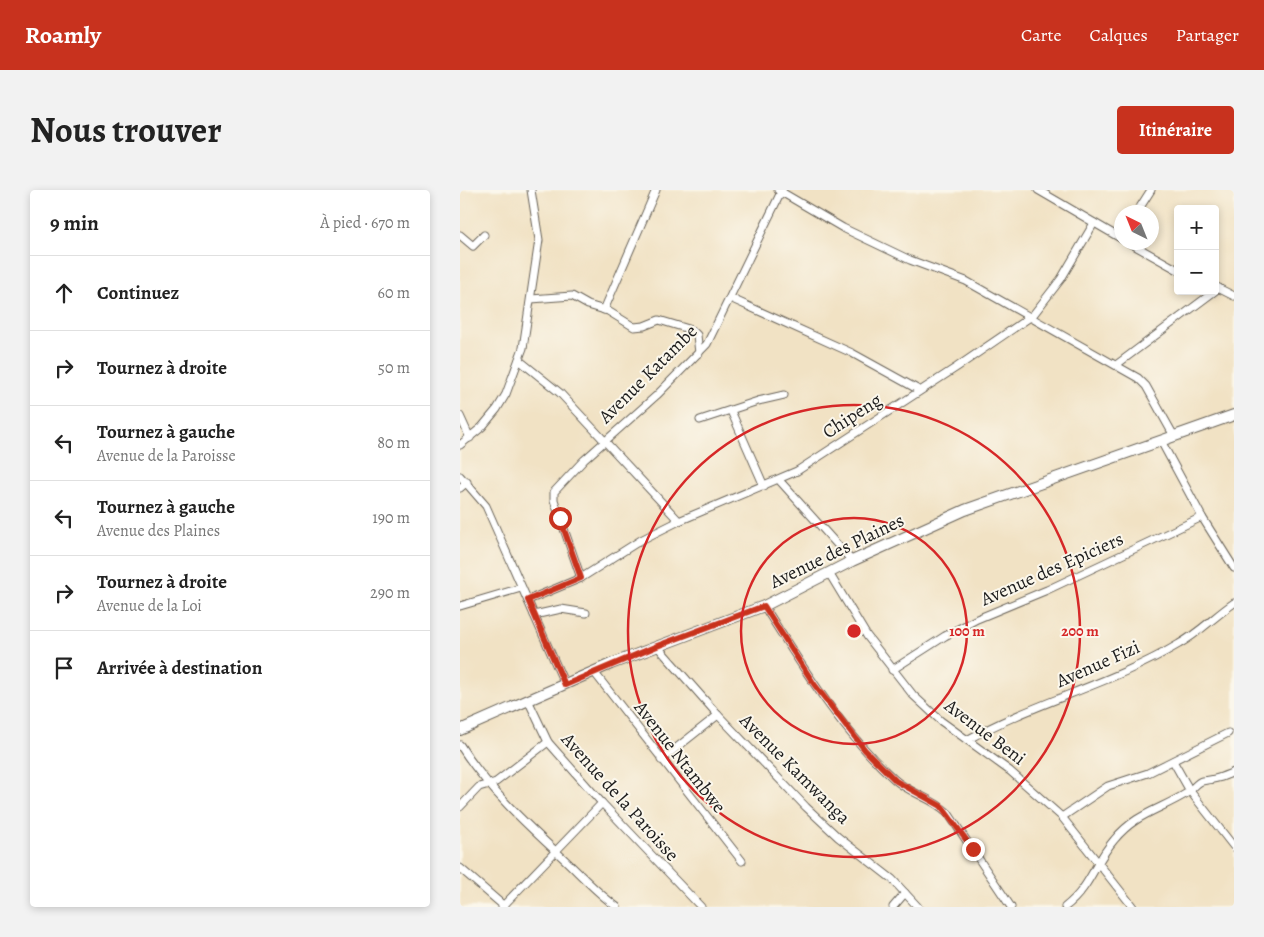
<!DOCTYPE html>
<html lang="fr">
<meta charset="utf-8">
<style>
:root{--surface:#fff;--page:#f2f2f2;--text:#222;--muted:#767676;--line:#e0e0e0;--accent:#c8321e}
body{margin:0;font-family:Alegreya,serif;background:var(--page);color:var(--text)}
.controls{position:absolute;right:15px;top:15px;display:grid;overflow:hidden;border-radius:5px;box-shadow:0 2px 8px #0003}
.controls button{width:45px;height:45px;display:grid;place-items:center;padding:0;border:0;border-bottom:1px solid var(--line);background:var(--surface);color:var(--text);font:25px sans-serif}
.compass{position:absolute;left:654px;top:15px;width:45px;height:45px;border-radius:50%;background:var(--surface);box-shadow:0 2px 8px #0003;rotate:317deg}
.stop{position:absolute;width:15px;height:15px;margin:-11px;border:4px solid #c8321e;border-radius:50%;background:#fff}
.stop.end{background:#c8321e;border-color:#fff;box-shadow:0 1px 5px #0008}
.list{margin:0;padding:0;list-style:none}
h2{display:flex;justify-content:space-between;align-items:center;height:65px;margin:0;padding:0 20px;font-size:21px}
h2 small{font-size:16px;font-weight:400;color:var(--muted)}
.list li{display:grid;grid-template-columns:32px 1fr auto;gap:15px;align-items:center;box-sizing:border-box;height:75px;padding:0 20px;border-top:1px solid var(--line)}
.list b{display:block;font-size:19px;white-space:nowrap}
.list p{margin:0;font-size:16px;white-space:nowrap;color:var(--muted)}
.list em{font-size:16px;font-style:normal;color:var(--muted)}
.icon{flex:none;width:28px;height:28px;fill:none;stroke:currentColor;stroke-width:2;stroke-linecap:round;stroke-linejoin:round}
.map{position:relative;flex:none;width:774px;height:717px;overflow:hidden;border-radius:5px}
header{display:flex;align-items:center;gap:30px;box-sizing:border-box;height:70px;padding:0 25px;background:var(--accent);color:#fff}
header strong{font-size:24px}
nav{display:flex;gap:28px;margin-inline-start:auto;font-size:18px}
.intro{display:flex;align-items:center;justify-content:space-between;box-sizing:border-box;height:120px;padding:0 30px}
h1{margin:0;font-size:35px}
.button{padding:12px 22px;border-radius:5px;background:var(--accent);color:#fff;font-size:18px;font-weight:700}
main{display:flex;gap:30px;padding:0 30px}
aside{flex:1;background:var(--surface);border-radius:5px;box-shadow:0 2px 8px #0003}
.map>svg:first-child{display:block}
</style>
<header>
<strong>Roamly</strong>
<nav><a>Carte</a><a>Calques</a><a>Partager</a></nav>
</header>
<div class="intro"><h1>Nous trouver</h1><a class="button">Itinéraire</a></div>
<main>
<aside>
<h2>9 min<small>À pied · 670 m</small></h2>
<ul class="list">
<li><svg class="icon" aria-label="ahead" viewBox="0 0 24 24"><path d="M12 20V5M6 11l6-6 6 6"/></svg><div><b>Continuez</b></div><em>60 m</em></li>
<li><svg class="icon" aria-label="right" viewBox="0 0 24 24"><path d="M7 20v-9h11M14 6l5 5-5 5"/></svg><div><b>Tournez à droite</b></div><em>50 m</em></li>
<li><svg class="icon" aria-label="left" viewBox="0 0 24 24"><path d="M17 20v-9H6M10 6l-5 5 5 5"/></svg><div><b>Tournez à gauche</b><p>Avenue de la Paroisse</p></div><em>80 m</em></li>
<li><svg class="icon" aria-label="left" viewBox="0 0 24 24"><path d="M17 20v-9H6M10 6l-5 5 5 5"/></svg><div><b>Tournez à gauche</b><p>Avenue des Plaines</p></div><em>190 m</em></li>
<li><svg class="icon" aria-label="right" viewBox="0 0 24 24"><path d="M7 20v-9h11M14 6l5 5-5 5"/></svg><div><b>Tournez à droite</b><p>Avenue de la Loi</p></div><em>290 m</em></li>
<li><svg class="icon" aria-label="arrive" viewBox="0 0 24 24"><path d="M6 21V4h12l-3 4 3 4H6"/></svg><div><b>Arrivée à destination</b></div></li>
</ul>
</aside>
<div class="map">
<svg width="774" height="717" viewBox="0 0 774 717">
<rect width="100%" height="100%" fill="#fbf7ec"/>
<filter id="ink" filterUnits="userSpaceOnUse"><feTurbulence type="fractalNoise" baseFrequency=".02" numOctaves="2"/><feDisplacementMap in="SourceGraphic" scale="10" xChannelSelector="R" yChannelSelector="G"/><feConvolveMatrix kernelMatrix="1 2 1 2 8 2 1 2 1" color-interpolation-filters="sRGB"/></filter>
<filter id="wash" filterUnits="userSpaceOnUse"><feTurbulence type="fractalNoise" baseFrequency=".0096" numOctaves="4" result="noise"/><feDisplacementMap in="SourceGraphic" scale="20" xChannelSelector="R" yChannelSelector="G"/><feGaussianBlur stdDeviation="1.12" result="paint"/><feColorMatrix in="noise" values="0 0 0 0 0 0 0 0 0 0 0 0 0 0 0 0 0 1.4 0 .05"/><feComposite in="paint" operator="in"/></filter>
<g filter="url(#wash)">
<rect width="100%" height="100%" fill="#f1e2c4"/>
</g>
<g filter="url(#ink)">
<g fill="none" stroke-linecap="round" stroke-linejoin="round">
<g stroke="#676157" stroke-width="9">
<g id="street">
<path d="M 318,0 L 383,38 L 450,70 L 506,91 L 678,188 L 686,196 L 714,246"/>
<path d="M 578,0 L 662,49"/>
<path d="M 677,22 L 691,0"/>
<path d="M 0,45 L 13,56 L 24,45"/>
<path d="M 668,52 L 718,80"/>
<path d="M 756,97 L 774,106"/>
<path d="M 270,108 L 392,163 L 459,200"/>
<path d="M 71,109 L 112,106 L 128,115 L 148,121 L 174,137 L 184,136 L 199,130 L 232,140 L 237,145 L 239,163"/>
<path d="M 144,120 L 196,0"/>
<path d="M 59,170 L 100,203 L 219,331"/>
<path d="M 656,175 L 759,98"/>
<path d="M 271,221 L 304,296"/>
<path d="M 0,226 L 10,248"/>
<path d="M 240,230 L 298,211 L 324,205"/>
<path d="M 701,251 L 742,327 L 774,378"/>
<path d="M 0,255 L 22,237 L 37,219 L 46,204 L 63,158 L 79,50 L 71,0"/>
<path d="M 0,286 L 26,316 L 105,495"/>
<path d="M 319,290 L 392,371"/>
<path d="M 0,298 L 7,292"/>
<path d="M 369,383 L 407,446 L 453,505 L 481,531 L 550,581 L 602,627 L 673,717"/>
<path d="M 121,388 L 94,310 L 94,302 L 124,270 L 197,205 L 247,154 L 322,0"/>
<path d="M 68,410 L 121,388 L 181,350 L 219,331 L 337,281 L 497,177 L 573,125 L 601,89 L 634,33"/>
<path d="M 0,416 L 61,398"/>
<path d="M 304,416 C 343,477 380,540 434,589 C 450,604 472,607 488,623 L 551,717"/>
<path d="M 74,425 L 101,419 L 126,423"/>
<path d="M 197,456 L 258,525 L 346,617 L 378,647 L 432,689 L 458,717"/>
<path d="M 432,480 L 485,446 L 517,429 L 587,400 L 742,327"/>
<path d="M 134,482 L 282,671"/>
<path d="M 68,510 L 88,552 L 142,613 L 241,717"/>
<path d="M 507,550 C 575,512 652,494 719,454 C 739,443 755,426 774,413"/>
<path d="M 0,555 C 27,598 66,634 103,668 C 121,685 137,703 157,717"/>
<path d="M 201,570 L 258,525"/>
<path d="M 713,571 L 730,601 L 774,657"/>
<path d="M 0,617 L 19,597 L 36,592 L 88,552"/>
<path d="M 602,627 L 648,596 L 688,583 L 768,543"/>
<path d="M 0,678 L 45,717"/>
<path d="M 42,717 L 142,613"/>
<path d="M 433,717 L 445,703"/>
<path d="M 605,717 C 631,697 634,673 654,650 C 676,623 700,620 727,603 C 732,600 737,592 742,591 C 756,589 760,588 774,582"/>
</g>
</g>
<g stroke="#676157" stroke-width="12">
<path id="secondary" d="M 0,540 L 151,474 L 304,416 L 392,371 L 505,320 L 774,225"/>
</g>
<use href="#street" stroke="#fff" stroke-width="7"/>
<use href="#secondary" stroke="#fff" stroke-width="10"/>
</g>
</g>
<g fill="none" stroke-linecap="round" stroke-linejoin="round" filter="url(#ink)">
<path stroke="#c8321e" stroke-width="6" d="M 100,328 L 121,388 L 68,410 L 105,495 L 197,456 L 304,416 L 354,494 L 405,560 L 436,591 L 481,616 L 513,659"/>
</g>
<g fill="none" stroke="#d62828" stroke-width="2.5">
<circle cx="394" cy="441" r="113"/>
<circle cx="394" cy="441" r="226"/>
</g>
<g text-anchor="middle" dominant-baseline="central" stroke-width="4" stroke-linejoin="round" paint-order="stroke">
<g font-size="19" fill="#1c1c1c" stroke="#fbf7ec">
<text transform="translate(188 184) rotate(-45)">Avenue Katambe</text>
<text transform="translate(392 226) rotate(-33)">Chipeng</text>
<text transform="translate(377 361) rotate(-26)">Avenue des Plaines</text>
<text transform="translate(592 379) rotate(-24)">Avenue des Epiciers</text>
<text transform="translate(638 474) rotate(-24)">Avenue Fizi</text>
<text transform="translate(525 542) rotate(37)">Avenue Beni</text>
<text transform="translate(220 567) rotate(52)">Avenue Ntambwe</text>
<text transform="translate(335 579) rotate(45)">Avenue Kamwanga</text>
<text transform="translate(160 607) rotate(48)">Avenue de la Paroisse</text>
</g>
</g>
<circle cx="394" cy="441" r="8" fill="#d62828" stroke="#fbf7ec" stroke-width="2.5"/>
<g font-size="15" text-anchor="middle" font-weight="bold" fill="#d62828" stroke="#fbf7ec" stroke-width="4" stroke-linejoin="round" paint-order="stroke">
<text x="507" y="446">100 m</text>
<text x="620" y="446">200 m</text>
</g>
</svg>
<div class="controls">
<button>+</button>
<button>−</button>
</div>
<svg class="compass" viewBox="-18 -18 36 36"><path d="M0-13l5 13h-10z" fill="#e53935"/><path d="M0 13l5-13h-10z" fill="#767676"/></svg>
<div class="stop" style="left:100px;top:328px"></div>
<div class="stop end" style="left:513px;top:659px"></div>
</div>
</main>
